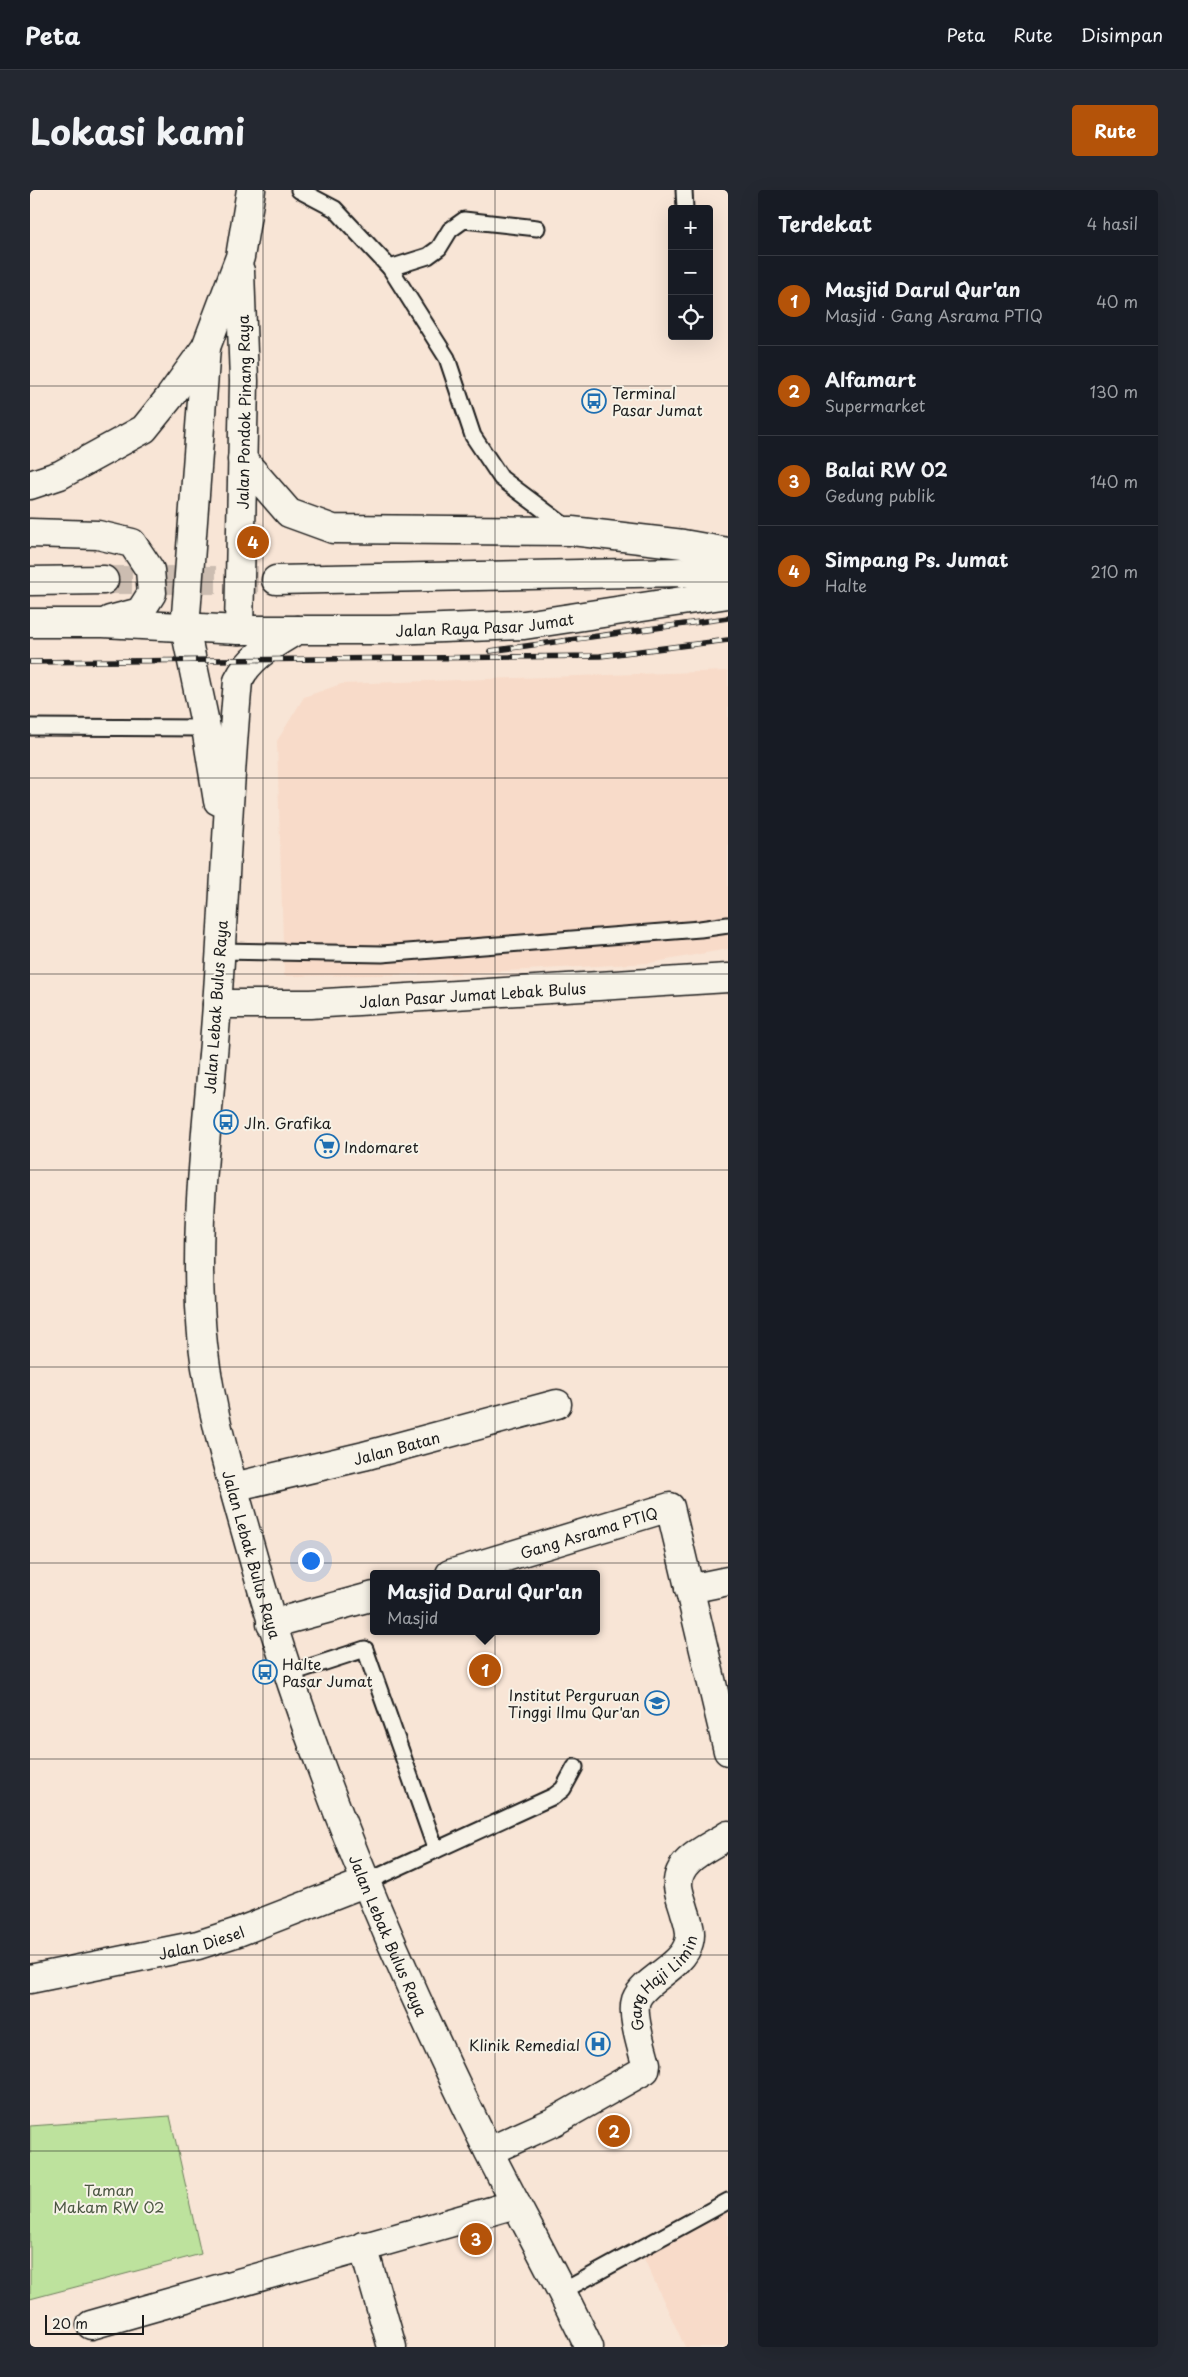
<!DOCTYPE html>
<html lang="id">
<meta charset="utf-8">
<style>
:root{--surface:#171b24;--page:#242831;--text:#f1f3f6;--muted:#9ea1a6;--line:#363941;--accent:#b45309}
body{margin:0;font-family:"Playpen Sans",sans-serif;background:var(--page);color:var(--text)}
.controls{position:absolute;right:15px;top:15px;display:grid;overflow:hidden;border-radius:5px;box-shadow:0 5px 20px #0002}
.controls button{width:45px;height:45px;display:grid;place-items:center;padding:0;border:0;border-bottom:1px solid var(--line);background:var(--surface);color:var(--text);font:25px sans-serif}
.scale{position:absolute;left:15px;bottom:12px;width:99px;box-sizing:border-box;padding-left:5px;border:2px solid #1c1c1c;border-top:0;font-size:14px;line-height:18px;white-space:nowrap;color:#1c1c1c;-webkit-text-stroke:4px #f7f3e8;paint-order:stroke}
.you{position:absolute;left:280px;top:1370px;width:18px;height:18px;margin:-12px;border:4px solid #fff;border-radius:50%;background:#1a73e8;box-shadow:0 0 0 8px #1a73e833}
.badge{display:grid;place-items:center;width:32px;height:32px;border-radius:50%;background:var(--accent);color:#fff;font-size:16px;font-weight:700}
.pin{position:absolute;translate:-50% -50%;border:2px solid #fff;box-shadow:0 1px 5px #0006}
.popup{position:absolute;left:340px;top:1380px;width:230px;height:65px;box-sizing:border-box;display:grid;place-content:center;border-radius:5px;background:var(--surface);filter:drop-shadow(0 1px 4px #0005);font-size:16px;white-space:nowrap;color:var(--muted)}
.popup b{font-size:19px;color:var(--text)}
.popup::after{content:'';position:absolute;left:50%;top:100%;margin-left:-10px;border:10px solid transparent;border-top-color:var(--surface)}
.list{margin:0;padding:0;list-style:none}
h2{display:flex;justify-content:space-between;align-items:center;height:65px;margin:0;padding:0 20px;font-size:21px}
h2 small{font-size:16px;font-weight:400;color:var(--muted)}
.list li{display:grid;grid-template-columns:32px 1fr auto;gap:15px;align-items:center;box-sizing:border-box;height:90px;padding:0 20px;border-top:1px solid var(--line)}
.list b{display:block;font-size:19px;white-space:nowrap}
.list p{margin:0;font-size:16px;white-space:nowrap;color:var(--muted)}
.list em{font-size:16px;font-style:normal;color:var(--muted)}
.icon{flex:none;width:28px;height:28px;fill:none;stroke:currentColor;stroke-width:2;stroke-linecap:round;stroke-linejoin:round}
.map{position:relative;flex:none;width:698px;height:2157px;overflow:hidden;border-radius:5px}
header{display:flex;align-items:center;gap:30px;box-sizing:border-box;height:70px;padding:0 25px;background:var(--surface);border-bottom:1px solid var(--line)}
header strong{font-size:24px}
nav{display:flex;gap:28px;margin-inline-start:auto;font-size:18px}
.intro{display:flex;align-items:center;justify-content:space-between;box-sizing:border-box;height:120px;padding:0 30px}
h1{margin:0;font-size:35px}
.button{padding:12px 22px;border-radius:5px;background:var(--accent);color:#fff;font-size:18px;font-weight:700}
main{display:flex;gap:30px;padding:0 30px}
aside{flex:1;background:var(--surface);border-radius:5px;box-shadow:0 5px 20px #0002}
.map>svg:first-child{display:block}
</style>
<header>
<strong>Peta</strong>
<nav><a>Peta</a><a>Rute</a><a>Disimpan</a></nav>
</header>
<div class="intro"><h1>Lokasi kami</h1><a class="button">Rute</a></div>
<main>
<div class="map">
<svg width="698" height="2157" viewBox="0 0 698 2157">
<rect width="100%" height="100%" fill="#f8e5d6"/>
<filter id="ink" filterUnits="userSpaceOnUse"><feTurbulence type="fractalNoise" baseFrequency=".02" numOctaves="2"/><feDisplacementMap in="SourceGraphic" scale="10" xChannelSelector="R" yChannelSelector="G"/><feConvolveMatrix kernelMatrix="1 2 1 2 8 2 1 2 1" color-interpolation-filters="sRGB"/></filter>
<g filter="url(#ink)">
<g fill="#f8dbc9">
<path d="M 698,481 L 698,759 L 620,773 L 422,784 L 254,786 L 247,551 L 274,507 L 311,494 Z"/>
<path d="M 698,2012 L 698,2157 L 655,2157 L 609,2058 Z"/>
</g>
<path fill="#bde29d" stroke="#6c7f5c" d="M 140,1926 L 171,2064 L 0,2109 L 0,1936 Z"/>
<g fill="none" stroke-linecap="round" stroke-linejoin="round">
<path stroke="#ccbdb1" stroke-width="28" stroke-dasharray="28 14" stroke-linecap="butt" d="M 74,390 L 246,390"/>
<g stroke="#1c1c1c" stroke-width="19">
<g id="service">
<path d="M 269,0 L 305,19 L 360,78 L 417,168 L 443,246 L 471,288 L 539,339"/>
<path d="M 654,0 L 655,19"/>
<path d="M 360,78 L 398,66 L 409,58 L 420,40 L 434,30 L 507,38"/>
<path d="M 0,537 L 176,538"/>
<path d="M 190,761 L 352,764 L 670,739 L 698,735"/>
<path d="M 258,1484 L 335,1459 L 406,1660"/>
<path d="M 334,1693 L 524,1606 L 533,1599 L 545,1577"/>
<path d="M 533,2101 L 698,2011"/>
</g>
</g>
<g stroke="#1c1c1c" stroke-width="31">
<g id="minor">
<path id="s1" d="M 187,814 L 280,814 L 698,788"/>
<path id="s2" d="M 203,1297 L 334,1266 L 527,1214"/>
<path id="s3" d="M 420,1384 L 640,1317 L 698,1561"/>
<path d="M 659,1399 L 698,1391"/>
<path d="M 241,1434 L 344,1406"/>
<path id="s4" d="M 0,1789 L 168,1755 L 208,1742 L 334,1693"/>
<path id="s5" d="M 459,1961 L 523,1932 L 615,1880 L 616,1874 C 612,1858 601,1825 606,1810 C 614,1789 653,1777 659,1752 C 662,1742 658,1731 655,1722 C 653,1714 649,1705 648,1696 C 646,1669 679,1658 698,1645"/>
<path d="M 333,2056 L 362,2157"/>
<path d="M 61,2135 L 486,2014"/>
</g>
</g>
<g stroke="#1c1c1c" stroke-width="31">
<g id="secondary">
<path d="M 155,438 L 176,538 L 188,611"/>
<path id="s6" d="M 267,440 C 244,454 220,466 208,491 C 198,599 195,707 187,815 C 179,929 161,1041 173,1155 C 181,1225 202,1292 221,1360 C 278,1568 363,1768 459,1962 C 492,2027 528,2091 559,2157"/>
</g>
</g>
<g stroke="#1c1c1c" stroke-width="31">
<g id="trunk">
<path d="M 212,269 L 259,323 L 303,339 L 542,341 L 653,354 L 698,362"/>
<path d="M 0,295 L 30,285 L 114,239 L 139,208 L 176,157 L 210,67 L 221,0"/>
<path d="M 0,343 L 68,345 L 102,353 L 120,380 L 122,403 L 110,422 L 80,430"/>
<path d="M 246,390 L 655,382 L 698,383"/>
<path d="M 0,391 L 74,390"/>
<path id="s7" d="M 0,433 L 73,433 L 209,440 L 360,440 L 494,435 L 698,404"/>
<path d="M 155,438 L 176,157"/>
<path id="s8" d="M 209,440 L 214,191 L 210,81"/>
</g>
</g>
<use href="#service" stroke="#f7f3e8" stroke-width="15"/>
<use href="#minor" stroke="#f7f3e8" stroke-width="28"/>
<use href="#secondary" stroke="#f7f3e8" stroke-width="28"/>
<use href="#trunk" stroke="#f7f3e8" stroke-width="28"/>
<g stroke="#1c1c1c" stroke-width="5.5">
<g id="rail">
<path d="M 460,461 L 698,428"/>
<path d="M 0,472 L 570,466 L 698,450"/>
</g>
</g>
<use href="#rail" stroke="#f7f3e8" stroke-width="4" stroke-dasharray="11" stroke-linecap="butt"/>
</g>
</g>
<path fill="none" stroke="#1c1c1c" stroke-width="1" stroke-opacity="0.55" d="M 233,0 L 233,2157M 465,0 L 465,2157M 0,196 L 698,196M 0,392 L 698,392M 0,588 L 698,588M 0,784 L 698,784M 0,980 L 698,980M 0,1177 L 698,1177M 0,1373 L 698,1373M 0,1569 L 698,1569M 0,1765 L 698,1765M 0,1961 L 698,1961"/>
<defs>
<g id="bus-ring" transform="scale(1.25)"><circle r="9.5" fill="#f7f3e8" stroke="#1f6fb2" stroke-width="1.5"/><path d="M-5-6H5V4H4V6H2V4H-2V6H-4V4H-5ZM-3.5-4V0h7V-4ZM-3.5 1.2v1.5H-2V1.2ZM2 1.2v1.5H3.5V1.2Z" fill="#1f6fb2"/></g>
<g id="supermarket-ring" transform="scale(1.25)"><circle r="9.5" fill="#f7f3e8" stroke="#1f6fb2" stroke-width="1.5"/><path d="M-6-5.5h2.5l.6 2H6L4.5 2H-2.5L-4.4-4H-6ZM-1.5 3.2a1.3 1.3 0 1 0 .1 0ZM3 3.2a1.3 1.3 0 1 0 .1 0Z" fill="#1f6fb2"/></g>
<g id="university-ring" transform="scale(1.25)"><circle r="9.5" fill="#f7f3e8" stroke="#1f6fb2" stroke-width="1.5"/><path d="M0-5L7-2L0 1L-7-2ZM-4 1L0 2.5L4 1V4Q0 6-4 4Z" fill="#1f6fb2"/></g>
<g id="hospital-ring" transform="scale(1.25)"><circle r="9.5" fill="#f7f3e8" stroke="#1f6fb2" stroke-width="1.5"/><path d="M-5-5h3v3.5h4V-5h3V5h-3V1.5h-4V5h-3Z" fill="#1f6fb2"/></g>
</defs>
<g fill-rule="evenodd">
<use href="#bus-ring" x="564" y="211"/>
<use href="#bus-ring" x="196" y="932"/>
<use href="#supermarket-ring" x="297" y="956"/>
<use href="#bus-ring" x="235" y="1482"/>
<use href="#university-ring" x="627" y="1513"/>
<use href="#hospital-ring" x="568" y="1854"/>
</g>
<g text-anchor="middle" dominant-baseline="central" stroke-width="4" stroke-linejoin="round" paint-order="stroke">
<g font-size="15" fill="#1c1c1c" stroke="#f7f3e8" text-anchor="start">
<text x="582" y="202">Terminal<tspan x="582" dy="17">Pasar Jumat</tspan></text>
<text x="214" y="932">Jln. Grafika</text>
<text x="314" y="956">Indomaret</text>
<text x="252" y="1473">Halte<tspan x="252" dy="17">Pasar Jumat</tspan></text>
<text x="610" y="1504" text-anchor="end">Institut Perguruan<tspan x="610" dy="17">Tinggi Ilmu Qur'an</tspan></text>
<text x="550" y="1854" text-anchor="end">Klinik Remedial</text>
</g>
<g font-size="15" fill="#1c1c1c" stroke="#f7f3e8">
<text stroke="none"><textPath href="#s8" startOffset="218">Jalan Pondok Pinang Raya</textPath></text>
<text stroke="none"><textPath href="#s7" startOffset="455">Jalan Raya Pasar Jumat</textPath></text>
<text stroke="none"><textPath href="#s1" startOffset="256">Jalan Pasar Jumat Lebak Bulus</textPath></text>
<text transform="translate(185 817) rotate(-86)">Jalan Lebak Bulus Raya</text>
<text stroke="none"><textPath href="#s2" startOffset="168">Jalan Batan</textPath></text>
<text stroke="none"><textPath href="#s3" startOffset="145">Gang Asrama PTIQ</textPath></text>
<text stroke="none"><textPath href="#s6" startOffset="960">Jalan Lebak Bulus Raya</textPath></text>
<text stroke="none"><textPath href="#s6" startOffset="1365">Jalan Lebak Bulus Raya</textPath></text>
<text stroke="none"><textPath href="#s4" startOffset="175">Jalan Diesel</textPath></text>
<text stroke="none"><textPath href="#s5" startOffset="275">Gang Haji Limin</textPath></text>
</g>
<g font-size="15" fill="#4c5743" stroke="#f7f3e8">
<text x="79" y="1999">Taman<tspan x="79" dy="17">Makam RW 02</tspan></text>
</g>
</g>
</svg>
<div class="controls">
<button>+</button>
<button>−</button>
<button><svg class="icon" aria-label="locate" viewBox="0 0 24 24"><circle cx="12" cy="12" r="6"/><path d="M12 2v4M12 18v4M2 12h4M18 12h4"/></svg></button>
</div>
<div class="scale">20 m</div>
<div class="you"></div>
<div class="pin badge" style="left:455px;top:1480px">1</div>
<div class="popup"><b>Masjid Darul Qur'an</b>Masjid</div>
<div class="pin badge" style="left:584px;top:1941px">2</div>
<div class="pin badge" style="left:446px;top:2049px">3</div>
<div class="pin badge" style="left:223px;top:352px">4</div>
</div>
<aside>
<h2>Terdekat<small>4 hasil</small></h2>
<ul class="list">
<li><span class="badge">1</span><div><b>Masjid Darul Qur'an</b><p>Masjid · Gang Asrama PTIQ</p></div><em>40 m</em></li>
<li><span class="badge">2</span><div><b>Alfamart</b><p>Supermarket</p></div><em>130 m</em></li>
<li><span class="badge">3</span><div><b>Balai RW 02</b><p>Gedung publik</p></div><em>140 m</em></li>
<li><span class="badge">4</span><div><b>Simpang Ps. Jumat</b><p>Halte</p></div><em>210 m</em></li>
</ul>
</aside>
</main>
